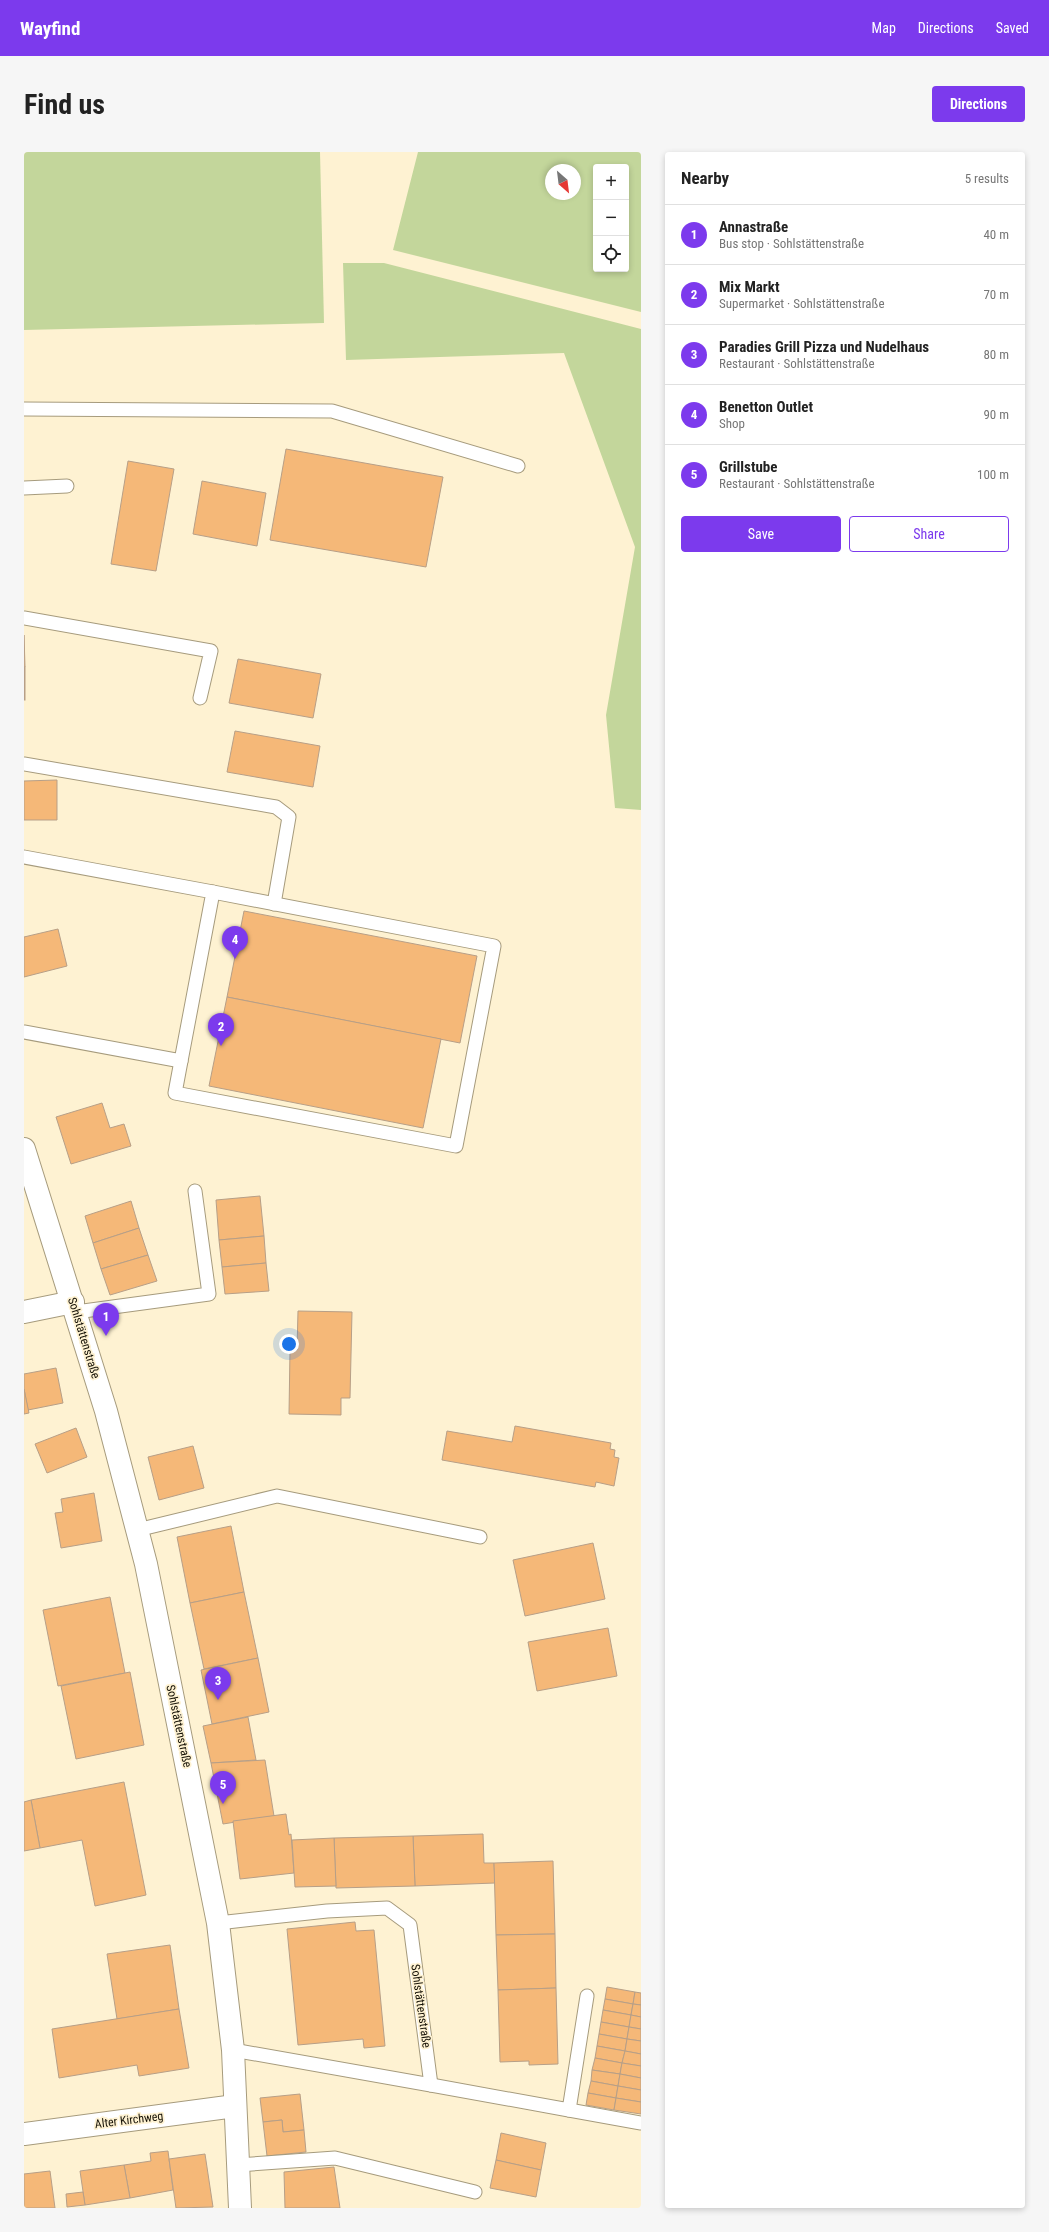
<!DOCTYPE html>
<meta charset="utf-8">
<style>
:root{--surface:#fff;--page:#f6f6f6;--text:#222;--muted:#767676;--line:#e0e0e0;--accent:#7c3aed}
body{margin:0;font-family:"Roboto Condensed",sans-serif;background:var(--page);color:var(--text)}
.controls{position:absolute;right:12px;top:12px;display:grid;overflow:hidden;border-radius:4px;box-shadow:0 2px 6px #0003}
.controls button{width:36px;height:36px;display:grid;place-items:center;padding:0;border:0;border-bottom:1px solid var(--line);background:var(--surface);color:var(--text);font:20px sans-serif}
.compass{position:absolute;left:521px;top:12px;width:36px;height:36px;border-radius:50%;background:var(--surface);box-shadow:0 2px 6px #0003;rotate:152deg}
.you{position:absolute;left:265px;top:1192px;width:14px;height:14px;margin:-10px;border:3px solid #fff;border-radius:50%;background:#1a73e8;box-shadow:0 0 0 6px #1a73e833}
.badge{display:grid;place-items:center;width:26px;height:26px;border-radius:50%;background:var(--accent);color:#fff;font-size:13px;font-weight:700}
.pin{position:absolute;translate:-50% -33px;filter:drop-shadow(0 1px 2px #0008)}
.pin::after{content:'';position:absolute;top:21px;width:14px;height:12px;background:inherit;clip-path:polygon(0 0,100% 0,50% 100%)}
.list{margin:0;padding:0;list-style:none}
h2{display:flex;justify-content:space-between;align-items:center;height:52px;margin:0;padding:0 16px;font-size:17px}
h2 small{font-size:13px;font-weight:400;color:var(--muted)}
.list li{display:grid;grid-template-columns:26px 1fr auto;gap:12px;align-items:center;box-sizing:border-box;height:60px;padding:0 16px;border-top:1px solid var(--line)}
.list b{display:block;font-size:15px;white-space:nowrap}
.list p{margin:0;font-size:13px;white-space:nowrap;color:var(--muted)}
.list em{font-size:13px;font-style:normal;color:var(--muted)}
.actions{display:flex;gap:8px;padding:12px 16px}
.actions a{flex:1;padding:9px 0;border:1px solid var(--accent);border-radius:4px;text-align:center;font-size:14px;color:var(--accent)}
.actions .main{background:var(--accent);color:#fff}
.icon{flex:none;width:22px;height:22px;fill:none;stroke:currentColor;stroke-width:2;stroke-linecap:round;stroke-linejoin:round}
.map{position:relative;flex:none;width:617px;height:2056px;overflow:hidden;border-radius:4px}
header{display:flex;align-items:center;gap:24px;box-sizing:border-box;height:56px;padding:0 20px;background:var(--accent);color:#fff}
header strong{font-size:19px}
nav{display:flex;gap:22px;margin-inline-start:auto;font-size:14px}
.intro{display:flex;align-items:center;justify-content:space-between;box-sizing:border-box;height:96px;padding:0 24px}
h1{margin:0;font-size:28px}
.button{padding:10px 18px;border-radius:4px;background:var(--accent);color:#fff;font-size:14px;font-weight:700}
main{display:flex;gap:24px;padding:0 24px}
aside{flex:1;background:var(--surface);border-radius:4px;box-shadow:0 2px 6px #0003}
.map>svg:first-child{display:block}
</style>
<header>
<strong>Wayfind</strong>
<nav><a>Map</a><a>Directions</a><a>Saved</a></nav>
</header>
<div class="intro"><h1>Find us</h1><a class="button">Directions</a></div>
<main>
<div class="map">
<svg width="617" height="2056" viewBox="0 0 617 2056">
<rect width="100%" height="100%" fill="#fef2d2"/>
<g fill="#c3d69b" fill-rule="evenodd">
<path d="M 0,0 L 296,0 L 300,171 L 0,178 Z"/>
<path d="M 394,0 L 617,0 L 617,160 L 369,98 ZM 572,15 L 602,15 L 602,117 L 572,117 ZM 527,18 L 551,18 L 551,42 L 527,42 Z"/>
<path d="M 319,111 L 360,111 L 617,177 L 617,658 L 591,656 L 582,563 L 611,395 L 540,201 L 322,208 Z"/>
</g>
<g fill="#f5b878" stroke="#b79f87">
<path d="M 262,297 L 419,325 L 402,415 L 246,388 Z"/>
<path d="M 104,309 L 150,317 L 132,419 L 87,412 Z"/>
<path d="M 178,329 L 242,341 L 233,394 L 169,382 Z"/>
<path d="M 0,483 L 1,515 L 0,515 Z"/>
<path d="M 214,507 L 297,522 L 289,566 L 205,551 Z"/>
<rect x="0" y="515" width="1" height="33"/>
<path d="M 211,579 L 296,594 L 289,635 L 203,620 Z"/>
<path d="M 33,628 L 33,668 L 0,668 L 0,629 Z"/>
<path d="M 220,759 L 453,804 L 436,891 L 203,845 Z"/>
<path d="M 34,777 L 43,814 L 0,825 L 0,785 Z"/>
<path d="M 203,845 L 417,887 L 399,976 L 185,934 Z"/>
<path d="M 78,951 L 86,976 L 100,972 L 107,994 L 47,1012 L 32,965 Z"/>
<path d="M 236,1044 L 240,1084 L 195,1088 L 192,1048 Z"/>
<path d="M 107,1049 L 115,1076 L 69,1091 L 61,1064 Z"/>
<path d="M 115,1076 L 124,1103 L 77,1117 L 69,1091 Z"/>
<path d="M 240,1084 L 242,1111 L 198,1115 L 195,1088 Z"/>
<path d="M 124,1103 L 133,1129 L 86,1143 L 77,1117 Z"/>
<path d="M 242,1111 L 245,1139 L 201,1142 L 198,1115 Z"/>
<path d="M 274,1159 L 328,1160 L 326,1246 L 317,1246 L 317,1263 L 265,1262 L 266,1198 L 273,1198 Z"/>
<path d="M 32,1216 L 39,1251 L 4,1258 L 0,1237 L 0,1222 Z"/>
<path d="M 0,1237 L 5,1261 L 0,1262 Z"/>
<path d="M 491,1274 L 587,1291 L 586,1297 L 591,1298 L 590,1305 L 595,1306 L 590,1334 L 572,1330 L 571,1335 L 418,1308 L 423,1279 L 488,1290 Z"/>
<path d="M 52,1276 L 63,1305 L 23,1321 L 11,1292 Z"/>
<path d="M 169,1294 L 180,1336 L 135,1348 L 124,1305 Z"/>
<path d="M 70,1341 L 78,1389 L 37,1396 L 31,1361 L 39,1360 L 37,1347 Z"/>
<path d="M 207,1374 L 220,1440 L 166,1451 L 153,1385 Z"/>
<path d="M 569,1391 L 581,1447 L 501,1464 L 489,1408 Z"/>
<path d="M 220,1440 L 234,1506 L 180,1517 L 166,1451 Z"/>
<path d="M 86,1445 L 101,1521 L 34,1534 L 19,1458 Z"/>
<path d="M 584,1476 L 593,1524 L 513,1539 L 504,1490 Z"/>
<path d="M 234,1506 L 245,1560 L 188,1572 L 177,1518 Z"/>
<path d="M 106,1520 L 120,1593 L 52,1607 L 37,1534 Z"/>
<path d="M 224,1565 L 232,1608 L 187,1611 L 179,1574 Z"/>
<path d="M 241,1608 L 250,1664 L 199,1672 L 187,1611 Z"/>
<path d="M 100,1630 L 122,1743 L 71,1754 L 58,1688 L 16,1696 L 7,1648 Z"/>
<path d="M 7,1648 L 16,1696 L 0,1699 L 0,1650 Z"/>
<path d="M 262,1662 L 265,1683 L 267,1682 L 270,1721 L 216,1727 L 209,1669 Z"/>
<path d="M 459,1682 L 460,1711 L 470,1711 L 471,1731 L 391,1734 L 389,1684 Z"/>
<path d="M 389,1684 L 391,1734 L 312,1736 L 310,1686 Z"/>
<path d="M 310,1686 L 312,1734 L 271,1735 L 268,1688 Z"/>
<path d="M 529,1709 L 531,1782 L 472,1783 L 470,1711 Z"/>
<path d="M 331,1770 L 332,1779 L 350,1778 L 361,1894 L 340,1896 L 339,1887 L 274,1893 L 263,1777 Z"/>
<path d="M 531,1782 L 532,1836 L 474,1838 L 472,1783 Z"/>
<path d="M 146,1793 L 155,1857 L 93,1867 L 83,1802 Z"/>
<path d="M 583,1835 L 611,1840 L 609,1852 L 581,1847 Z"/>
<path d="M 532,1836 L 534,1912 L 505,1913 L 505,1909 L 476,1910 L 474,1838 Z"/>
<path d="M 611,1840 L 617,1841 L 617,1853 L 609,1852 Z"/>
<path d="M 581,1847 L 609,1852 L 607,1863 L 579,1858 Z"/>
<path d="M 609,1852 L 617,1853 L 617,1865 L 607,1863 Z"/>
<path d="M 155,1857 L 165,1916 L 115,1924 L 113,1913 L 35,1926 L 28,1877 Z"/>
<path d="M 579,1858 L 607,1863 L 605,1875 L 577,1870 Z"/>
<path d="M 607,1863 L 617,1865 L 617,1877 L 605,1875 Z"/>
<path d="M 577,1870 L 605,1875 L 603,1887 L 575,1882 Z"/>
<path d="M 605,1875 L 617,1877 L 617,1889 L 603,1887 Z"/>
<path d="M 575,1882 L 603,1887 L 601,1899 L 573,1894 Z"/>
<path d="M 603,1887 L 617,1889 L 617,1902 L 601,1899 Z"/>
<path d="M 573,1894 L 601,1899 L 598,1911 L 571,1906 Z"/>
<path d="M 601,1899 L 617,1902 L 617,1914 L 598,1911 Z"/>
<path d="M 571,1906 L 598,1911 L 596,1922 L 568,1918 Z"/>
<path d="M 598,1911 L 617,1914 L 617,1926 L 596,1922 Z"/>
<path d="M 568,1918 L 596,1922 L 594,1934 L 567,1929 Z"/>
<path d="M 596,1922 L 617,1926 L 617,1938 L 594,1934 Z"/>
<path d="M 567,1929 L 594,1934 L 592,1946 L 564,1941 Z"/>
<path d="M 594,1934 L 617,1938 L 617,1950 L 592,1946 Z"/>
<path d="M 564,1941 L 592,1946 L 590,1958 L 562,1953 Z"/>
<path d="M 276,1942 L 280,1978 L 259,1980 L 258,1968 L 239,1970 L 236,1946 Z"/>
<path d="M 592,1946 L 617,1950 L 617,1962 L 590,1958 Z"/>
<path d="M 258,1968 L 259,1980 L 280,1978 L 282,2000 L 243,2004 L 239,1970 Z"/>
<path d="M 477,1981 L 522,1991 L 517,2018 L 472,2008 Z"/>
<path d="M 144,1999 L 149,2038 L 106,2046 L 100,2013 L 127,2009 L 126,2001 Z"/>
<path d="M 181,2002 L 189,2055 L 152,2056 L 145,2007 Z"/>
<path d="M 472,2008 L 517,2018 L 512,2045 L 466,2036 Z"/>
<path d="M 100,2013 L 106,2046 L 61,2053 L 56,2019 Z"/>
<path d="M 310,2015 L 316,2056 L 261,2056 L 260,2020 Z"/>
<path d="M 26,2019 L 31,2056 L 0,2056 L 0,2022 Z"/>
<path d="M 59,2040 L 61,2053 L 43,2055 L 42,2042 Z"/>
</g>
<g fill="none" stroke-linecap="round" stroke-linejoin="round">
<g stroke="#a69b7d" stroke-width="15">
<g id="lane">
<path d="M 0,257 L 308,259 L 494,314"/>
<path d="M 0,336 L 43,334"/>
<path d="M 0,466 L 187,499 L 176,546"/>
<path d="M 0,612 L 252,655 L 265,665 L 250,752"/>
<path d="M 0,705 L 189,740 L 157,909 L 0,880"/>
<path d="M 157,909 L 151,941 L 432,994 L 470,794 L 189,740"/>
<path d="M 52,1160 L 185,1142 L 171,1039"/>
<path d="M 113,1378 L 253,1344 L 456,1385"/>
<path d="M 194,1771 L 303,1759 L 363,1756 L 386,1773 L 407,1933 L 209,1898"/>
<path d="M 407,1933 L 545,1958 L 563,1844"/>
<path d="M 545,1958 L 617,1971"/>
<path d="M 214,2013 L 311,2006 L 451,2040"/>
</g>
</g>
<g stroke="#a69b7d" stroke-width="24">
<g id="street">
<path d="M 0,1160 L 49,1150"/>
<path d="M 0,1982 L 211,1954"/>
</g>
</g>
<g stroke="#a69b7d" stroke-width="24">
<path id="secondary" d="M 0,997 L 82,1259 L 122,1412 L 194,1771 L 209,1898 L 216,2056"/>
</g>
<use href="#lane" stroke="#fff" stroke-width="13"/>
<use href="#street" stroke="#fff" stroke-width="22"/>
<use href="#secondary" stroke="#fff" stroke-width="22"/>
</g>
<g text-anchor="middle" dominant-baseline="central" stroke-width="3.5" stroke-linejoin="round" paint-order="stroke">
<g font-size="12" fill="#151106" stroke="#fef2d2">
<text transform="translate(60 1186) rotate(73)">Sohlstättenstraße</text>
<text transform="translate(155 1574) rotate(78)">Sohlstättenstraße</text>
<text transform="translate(397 1854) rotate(82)">Sohlstättenstraße</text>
<text transform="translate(105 1968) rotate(-7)">Alter Kirchweg</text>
</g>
</g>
</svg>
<div class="controls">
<button>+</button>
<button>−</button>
<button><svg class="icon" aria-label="locate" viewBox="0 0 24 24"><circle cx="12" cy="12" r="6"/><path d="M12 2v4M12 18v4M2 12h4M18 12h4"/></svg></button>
</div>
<svg class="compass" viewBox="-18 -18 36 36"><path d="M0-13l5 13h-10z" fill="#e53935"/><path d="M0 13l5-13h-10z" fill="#767676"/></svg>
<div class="you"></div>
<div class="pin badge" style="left:82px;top:1184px">1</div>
<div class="pin badge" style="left:197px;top:894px">2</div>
<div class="pin badge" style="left:194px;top:1548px">3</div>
<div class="pin badge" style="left:211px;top:807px">4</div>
<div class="pin badge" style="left:199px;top:1652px">5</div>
</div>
<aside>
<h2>Nearby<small>5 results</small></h2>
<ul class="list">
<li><span class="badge">1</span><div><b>Annastraße</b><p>Bus stop · Sohlstättenstraße</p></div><em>40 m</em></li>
<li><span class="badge">2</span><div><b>Mix Markt</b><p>Supermarket · Sohlstättenstraße</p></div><em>70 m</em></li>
<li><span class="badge">3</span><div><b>Paradies Grill Pizza und Nudelhaus</b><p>Restaurant · Sohlstättenstraße</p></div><em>80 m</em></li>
<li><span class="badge">4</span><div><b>Benetton Outlet</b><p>Shop</p></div><em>90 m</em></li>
<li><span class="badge">5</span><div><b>Grillstube</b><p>Restaurant · Sohlstättenstraße</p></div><em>100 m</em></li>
</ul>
<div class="actions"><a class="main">Save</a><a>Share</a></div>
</aside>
</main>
